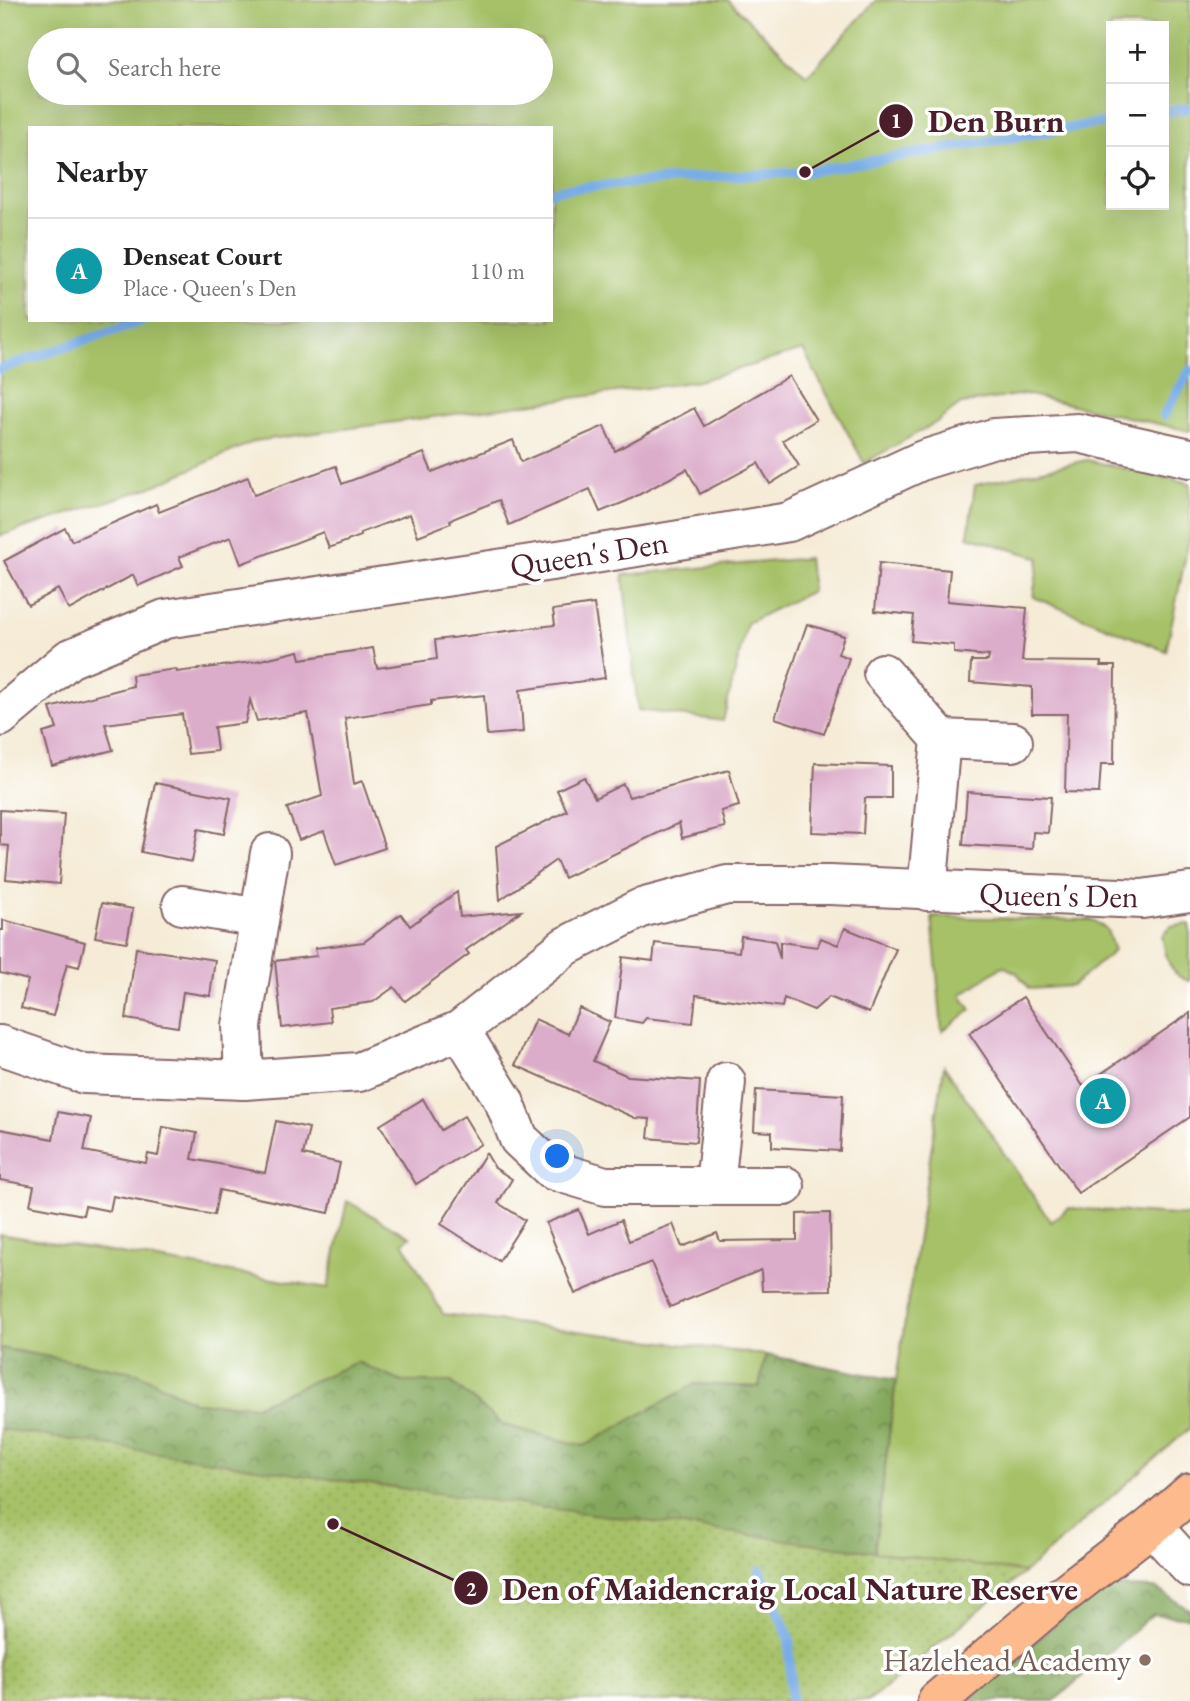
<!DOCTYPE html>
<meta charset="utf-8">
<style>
:root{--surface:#fff;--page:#f6f6f6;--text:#222;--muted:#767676;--line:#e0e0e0;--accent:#1a73e8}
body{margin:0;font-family:"EB Garamond",serif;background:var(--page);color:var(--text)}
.controls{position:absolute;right:21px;top:21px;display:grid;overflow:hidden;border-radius:0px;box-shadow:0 7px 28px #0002}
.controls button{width:63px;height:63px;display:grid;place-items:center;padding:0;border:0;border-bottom:2px solid var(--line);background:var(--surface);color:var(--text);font:35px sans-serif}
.you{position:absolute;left:558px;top:1157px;width:24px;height:24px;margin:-18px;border:5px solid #fff;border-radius:50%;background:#1a73e8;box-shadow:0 0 0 10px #1a73e833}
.badge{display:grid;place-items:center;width:46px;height:46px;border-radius:50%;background:var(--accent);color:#fff;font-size:23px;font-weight:700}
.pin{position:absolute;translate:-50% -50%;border:4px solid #fff;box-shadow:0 2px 7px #0006}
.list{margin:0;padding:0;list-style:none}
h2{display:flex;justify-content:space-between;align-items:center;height:91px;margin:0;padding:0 28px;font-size:30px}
h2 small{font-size:23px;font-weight:400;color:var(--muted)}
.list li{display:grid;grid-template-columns:46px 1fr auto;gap:21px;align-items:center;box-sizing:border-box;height:105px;padding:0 28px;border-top:2px solid var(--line)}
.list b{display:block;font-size:26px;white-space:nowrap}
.list p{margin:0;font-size:23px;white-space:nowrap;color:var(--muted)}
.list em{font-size:23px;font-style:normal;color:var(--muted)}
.icon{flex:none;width:38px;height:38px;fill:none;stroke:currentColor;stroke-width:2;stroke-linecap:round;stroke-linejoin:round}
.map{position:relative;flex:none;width:1190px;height:1701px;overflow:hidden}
.search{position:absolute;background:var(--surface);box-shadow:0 7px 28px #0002;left:28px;top:28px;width:525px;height:77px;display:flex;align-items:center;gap:18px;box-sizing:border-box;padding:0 24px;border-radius:38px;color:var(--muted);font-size:26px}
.panel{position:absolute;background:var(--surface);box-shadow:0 7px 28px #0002;left:28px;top:126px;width:525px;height:196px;border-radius:0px}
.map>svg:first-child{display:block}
</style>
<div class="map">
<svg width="1190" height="1701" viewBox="0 0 1190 1701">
<defs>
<pattern id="forest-crowns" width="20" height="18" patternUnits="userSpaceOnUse" patternTransform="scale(1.75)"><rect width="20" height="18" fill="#84a75c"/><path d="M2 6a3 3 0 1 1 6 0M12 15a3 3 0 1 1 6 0" fill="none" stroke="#6e874c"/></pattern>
<pattern id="park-dots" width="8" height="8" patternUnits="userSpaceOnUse" patternTransform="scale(1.75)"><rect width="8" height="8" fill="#a6c167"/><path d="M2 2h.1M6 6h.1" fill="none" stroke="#90a55a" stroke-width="1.8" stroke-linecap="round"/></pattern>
</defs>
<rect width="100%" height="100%" fill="#fff"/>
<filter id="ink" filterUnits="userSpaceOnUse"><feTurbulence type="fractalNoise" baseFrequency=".0143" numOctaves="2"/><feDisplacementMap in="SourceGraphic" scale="14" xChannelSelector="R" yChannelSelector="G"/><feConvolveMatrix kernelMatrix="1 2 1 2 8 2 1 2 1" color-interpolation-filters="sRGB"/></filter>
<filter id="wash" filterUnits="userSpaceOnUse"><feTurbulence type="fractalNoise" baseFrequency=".00686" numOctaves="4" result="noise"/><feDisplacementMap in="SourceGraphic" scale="28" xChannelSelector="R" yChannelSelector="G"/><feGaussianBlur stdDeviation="1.57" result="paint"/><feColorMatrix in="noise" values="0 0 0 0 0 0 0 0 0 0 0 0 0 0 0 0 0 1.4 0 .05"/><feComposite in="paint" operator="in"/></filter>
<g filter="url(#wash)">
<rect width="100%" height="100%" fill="#f5ebd6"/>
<g fill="#a6c167" stroke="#787049" stroke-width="2" fill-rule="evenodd">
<path d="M 0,0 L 728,0 L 807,76 L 876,0 L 1190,0 L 1190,431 L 1024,394 L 961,404 L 937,422 L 864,463 L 803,350 L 698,381 L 255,441 L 149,488 L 0,536 ZM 1111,26 L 1164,26 L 1164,205 L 1111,205 ZM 40,40 L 541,40 L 541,93 L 40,93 ZM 30,128 L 551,128 L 551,320 L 30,320 Z"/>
<path d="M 1087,460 L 1190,483 L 1190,535 L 1166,651 L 1033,597 L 1039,558 L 968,536 L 975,485 Z"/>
<path d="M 808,558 L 812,591 L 747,623 L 723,721 L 638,710 L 623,575 Z"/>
<path d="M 932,917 L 1093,920 L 1107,930 L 1114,951 L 1072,986 L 1030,989 L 1017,973 L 1003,966 L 961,995 L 971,1010 L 942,1031 Z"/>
<path d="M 1190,924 L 1190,981 C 1168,976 1166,955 1162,936 L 1171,926 Z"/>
<path d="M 944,1066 L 1051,1222 L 1068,1208 L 1190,1216 L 1190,1428 L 1025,1572 L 869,1701 L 855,1701 L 896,1380 Z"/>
<path d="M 347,1201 L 410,1237 L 403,1242 L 443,1314 L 766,1355 L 759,1387 L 695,1384 L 584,1446 L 503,1425 L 451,1382 L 402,1382 L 357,1362 L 255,1406 L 194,1402 L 137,1373 L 0,1348 L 0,1234 L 328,1288 Z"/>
</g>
<g fill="url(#forest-crowns)" stroke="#676344" stroke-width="2">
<path d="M 0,1348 L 138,1373 L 194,1402 L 255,1406 L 357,1362 L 402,1382 L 451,1382 L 503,1425 L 584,1446 L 695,1384 L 759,1387 L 766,1355 L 896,1380 L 856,1696 L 850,1701 L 0,1701 Z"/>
<path d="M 1099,1586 L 1155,1588 L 1190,1610 L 1190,1618 L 1153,1614 L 1054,1701 L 968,1701 Z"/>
</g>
<path fill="url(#park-dots)" stroke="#787049" stroke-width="2" d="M 0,1429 L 308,1476 L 1025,1572 L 869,1701 L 0,1701 Z"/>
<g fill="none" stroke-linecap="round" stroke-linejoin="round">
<g stroke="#7aade7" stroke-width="10">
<path d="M 1164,112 L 1190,108"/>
<path d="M 551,192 L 563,189 L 691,178 L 805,172 L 1111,121"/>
<path d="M 0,369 L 145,320"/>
<path d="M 1164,415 L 1190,370"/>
<path d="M 760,1570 L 789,1637 L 791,1701"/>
</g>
</g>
<g id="blocks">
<g fill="#dcadcb">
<path d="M 789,376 L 816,420 L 783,440 L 799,466 L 770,484 L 758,463 L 700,494 L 687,469 L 627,501 L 600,512 L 590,489 L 509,525 L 499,500 L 450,520 L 451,523 L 418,536 L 410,514 L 360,533 L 361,536 L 329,548 L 323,532 L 241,564 L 231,537 L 179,557 L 183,566 L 138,586 L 133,575 L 69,610 L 58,589 L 28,605 L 4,561 L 65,528 L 72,541 L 156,504 L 159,512 L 248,477 L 254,495 L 336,466 L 342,484 L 424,453 L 432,472 L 513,440 L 521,462 L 604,426 L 615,451 L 694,408 L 704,426 Z"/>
<path d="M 879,563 L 950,570 L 947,601 L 1027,608 L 1022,661 L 1101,662 L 1101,666 L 1115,666 L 1114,764 L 1101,764 L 1099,793 L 1065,792 L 1067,714 L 1032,714 L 1032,687 L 970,682 L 971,661 L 988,661 L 989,656 L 954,653 L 954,645 L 911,641 L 914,615 L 875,611 Z"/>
<path d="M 594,604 L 605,678 L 520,690 L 523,732 L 487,735 L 484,695 L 431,701 L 431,705 L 345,718 L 354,784 L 362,781 L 385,848 L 336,865 L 324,831 L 299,840 L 287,808 L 322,796 L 308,713 L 257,721 L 250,700 L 245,723 L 214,727 L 217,751 L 188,754 L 182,714 L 105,724 L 113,750 L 52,766 L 43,733 L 57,729 L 50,708 L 133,686 L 132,675 L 176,669 L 177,672 L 252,662 L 299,651 L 301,659 L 373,648 L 377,668 L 437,659 L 435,640 L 555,625 L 553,610 Z"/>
<path d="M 807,624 L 844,636 L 838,654 L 849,658 L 824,734 L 775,718 Z"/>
<path d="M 815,763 L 891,766 L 891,798 L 865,798 L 863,834 L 812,832 Z"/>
<path d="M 729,770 L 739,806 L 721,811 L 725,827 L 682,838 L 679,823 L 564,878 L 556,860 L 500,900 L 496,846 L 567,811 L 557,790 L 584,777 L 595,798 L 623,784 L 629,797 Z"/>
<path d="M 155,783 L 231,798 L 224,834 L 198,829 L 192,862 L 141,852 Z"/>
<path d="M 967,792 L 1051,797 L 1048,833 L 1033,832 L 1032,849 L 963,845 Z"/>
<path d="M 0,810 L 64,814 L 59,884 L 6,879 L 9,846 L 0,845 Z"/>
<path d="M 457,892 L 460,917 L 521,911 L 466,950 L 469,954 L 405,1001 L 394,987 L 373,1002 L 329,1008 L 331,1022 L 282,1028 L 275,961 L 317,956 L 315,948 L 364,942 L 401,914 L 410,926 Z"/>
<path d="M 102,903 L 133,909 L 127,942 L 95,937 Z"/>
<path d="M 3,920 L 85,942 L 79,967 L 67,964 L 53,1016 L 21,1008 L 28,980 L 0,973 L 0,930 L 3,930 Z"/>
<path d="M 845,928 L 896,949 L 869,1013 L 829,997 L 814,1010 L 784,998 L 782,1007 L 696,995 L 693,1023 L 646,1018 L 642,1023 L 615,1018 L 623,957 L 653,961 L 655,943 L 739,952 L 741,936 L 775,941 L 780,959 L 780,942 L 817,947 L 821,938 L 838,945 Z"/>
<path d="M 136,948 L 215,960 L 210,996 L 183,992 L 178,1027 L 126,1019 Z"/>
<path d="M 1023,997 L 1083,1086 L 1190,1013 L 1190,1117 L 1078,1193 L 969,1033 Z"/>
<path d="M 579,1008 L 610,1022 L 593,1061 L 628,1076 L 700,1081 L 696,1142 L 648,1138 L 650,1119 L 635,1118 L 515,1065 L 535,1019 L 568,1034 Z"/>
<path d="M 756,1090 L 843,1095 L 840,1151 L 772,1147 L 772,1132 L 754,1131 Z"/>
<path d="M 423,1099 L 441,1130 L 464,1116 L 481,1144 L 416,1184 L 380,1125 Z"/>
<path d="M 58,1112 L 91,1118 L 84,1151 L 146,1163 L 148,1154 L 158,1156 L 163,1127 L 197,1133 L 192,1159 L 265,1173 L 276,1121 L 309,1128 L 303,1155 L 340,1163 L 329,1213 L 219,1190 L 214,1215 L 113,1196 L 110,1211 L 85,1206 L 83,1215 L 30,1205 L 34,1186 L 0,1180 L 0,1129 L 53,1139 Z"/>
<path d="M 486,1153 L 495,1168 L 512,1179 L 498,1203 L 525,1220 L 499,1261 L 441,1224 Z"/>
<path d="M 579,1210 L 589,1234 L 621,1220 L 629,1241 L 673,1224 L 682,1247 L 717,1233 L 720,1241 L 797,1240 L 797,1214 L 830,1213 L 831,1290 L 762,1291 L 761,1270 L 670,1307 L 651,1262 L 575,1294 L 546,1223 Z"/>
</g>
</g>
</g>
<g filter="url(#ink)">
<use href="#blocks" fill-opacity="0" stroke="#866667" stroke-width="2"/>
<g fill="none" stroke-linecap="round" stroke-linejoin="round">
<g stroke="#866667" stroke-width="42">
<g id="minor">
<path d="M 883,673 L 941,739 L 927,891"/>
<path d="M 0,717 L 69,659 L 165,619 L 558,560 L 789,522 L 923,460 L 994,438 L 1078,433 L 1190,458"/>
<path d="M 941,739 L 1013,742"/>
<path d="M 182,905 L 259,918"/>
<path d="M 460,1030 L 504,1101 L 519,1139 L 552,1170 L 605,1186 L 785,1186"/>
<path d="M 0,1045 L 84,1074 L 244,1080 L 359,1072 L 460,1030 L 566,946 L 641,908 L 727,885 L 830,885 L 1142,899 L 1190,892"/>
<path d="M 244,1080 L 242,1026 L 270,853"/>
<path d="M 715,1185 L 726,1082"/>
<path d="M 1152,1526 L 1190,1568"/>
</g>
</g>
<g stroke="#866667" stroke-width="42">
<path id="primary" d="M 937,1701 L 1051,1604 L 1152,1526 L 1190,1493"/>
</g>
<use href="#minor" stroke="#fff" stroke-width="38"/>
<use href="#primary" stroke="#fcba8d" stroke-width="38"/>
</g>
</g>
<circle fill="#8d6e63" stroke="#fff" stroke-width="2.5" cx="1145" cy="1660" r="7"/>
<g text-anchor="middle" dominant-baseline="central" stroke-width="7" stroke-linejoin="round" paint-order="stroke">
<g font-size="32" fill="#4a1f2b" stroke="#fff">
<text transform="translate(589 554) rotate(-9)">Queen's Den</text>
<text transform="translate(1059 895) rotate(1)">Queen's Den</text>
</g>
<g font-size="32" fill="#785e54" stroke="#fff" text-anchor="end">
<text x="1131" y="1660">Hazlehead Academy</text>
</g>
</g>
<path fill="none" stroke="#4a1f2b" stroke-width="2.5" d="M805 172L896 121M333 1524L471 1588"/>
<g fill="#4a1f2b" stroke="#fff" stroke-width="2.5">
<circle cx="805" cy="172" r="7"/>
<circle cx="333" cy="1524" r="7"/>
<circle cx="896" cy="121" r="18"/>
<circle cx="471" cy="1588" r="18"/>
</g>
<g font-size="21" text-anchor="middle" font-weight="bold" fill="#fff">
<text x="896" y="128">1</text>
<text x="471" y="1596">2</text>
</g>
<g font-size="33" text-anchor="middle" font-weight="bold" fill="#4a1f2b" stroke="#fff" stroke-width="7" stroke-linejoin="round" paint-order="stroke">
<text x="996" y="132">Den Burn</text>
<text x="790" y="1600">Den of Maidencraig Local Nature Reserve</text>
</g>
</svg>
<div class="controls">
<button>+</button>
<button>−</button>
<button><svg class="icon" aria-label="locate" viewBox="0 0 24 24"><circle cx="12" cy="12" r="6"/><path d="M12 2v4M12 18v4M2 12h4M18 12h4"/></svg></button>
</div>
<div class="you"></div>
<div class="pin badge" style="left:1103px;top:1101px;background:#0f9aa8">A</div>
<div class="search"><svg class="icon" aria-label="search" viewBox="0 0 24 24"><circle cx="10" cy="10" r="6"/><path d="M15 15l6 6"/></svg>Search here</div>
<section class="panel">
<h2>Nearby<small></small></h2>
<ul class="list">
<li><span class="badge" style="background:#0f9aa8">A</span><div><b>Denseat Court</b><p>Place · Queen's Den</p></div><em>110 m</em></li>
</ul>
</section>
</div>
